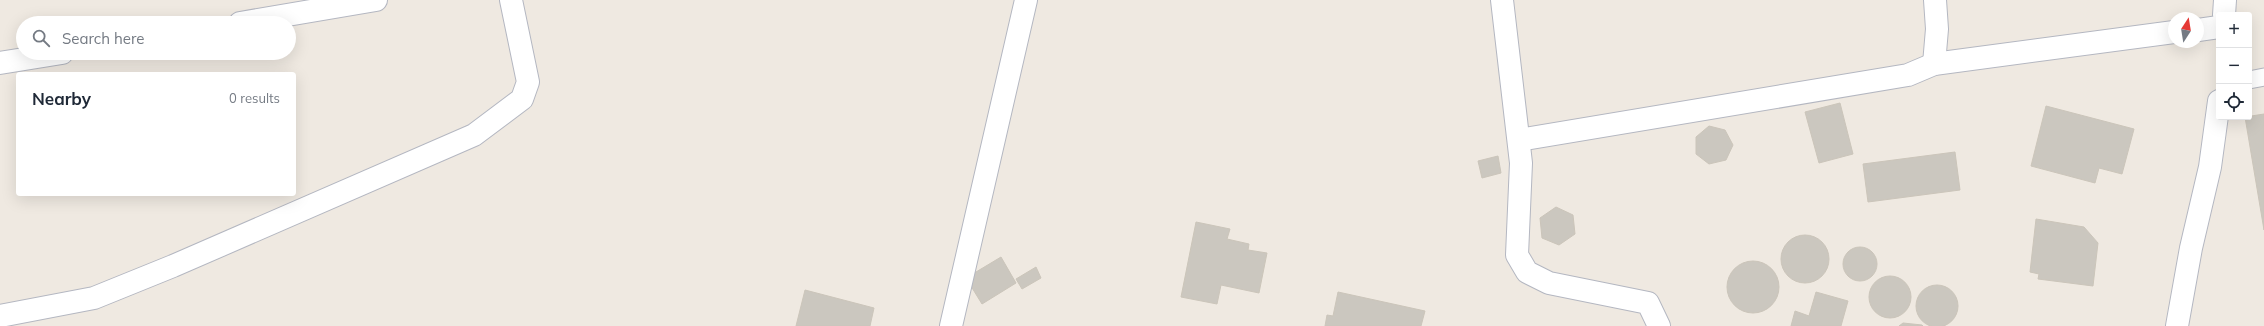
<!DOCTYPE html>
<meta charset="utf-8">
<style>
:root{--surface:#fff;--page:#f6f6f7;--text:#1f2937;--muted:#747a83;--line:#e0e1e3}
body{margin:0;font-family:Mulish,sans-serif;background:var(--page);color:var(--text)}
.controls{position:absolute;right:12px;top:12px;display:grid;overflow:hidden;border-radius:4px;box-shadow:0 4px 16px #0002}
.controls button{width:36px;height:36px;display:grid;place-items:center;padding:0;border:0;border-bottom:1px solid var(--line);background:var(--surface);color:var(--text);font:20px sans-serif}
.compass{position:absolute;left:2168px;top:12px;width:36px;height:36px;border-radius:50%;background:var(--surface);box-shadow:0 4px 16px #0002;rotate:12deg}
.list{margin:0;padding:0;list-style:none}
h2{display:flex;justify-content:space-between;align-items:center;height:52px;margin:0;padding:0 16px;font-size:17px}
h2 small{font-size:13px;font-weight:400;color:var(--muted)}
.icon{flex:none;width:22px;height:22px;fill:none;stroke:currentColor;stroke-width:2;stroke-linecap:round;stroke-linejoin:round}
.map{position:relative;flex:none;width:2264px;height:326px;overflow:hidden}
.search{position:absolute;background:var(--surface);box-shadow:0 4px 16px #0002;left:16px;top:16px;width:280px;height:44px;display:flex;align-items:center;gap:10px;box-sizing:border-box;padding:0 14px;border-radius:22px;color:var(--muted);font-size:15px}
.panel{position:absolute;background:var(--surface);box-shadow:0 4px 16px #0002;left:16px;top:72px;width:280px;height:124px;border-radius:4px}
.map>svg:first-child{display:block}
</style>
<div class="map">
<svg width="2264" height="326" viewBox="0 0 2264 326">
<rect width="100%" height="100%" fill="#efe9e1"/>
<g fill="#cbc7bf" stroke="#cbc5ba">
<path d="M 1840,103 L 1853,154 L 1819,163 L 1805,112 Z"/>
<path d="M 2046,106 L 2134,129 L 2122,174 L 2099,168 L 2095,183 L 2031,166 Z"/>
<path d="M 2264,114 L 2264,230 L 2245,117 Z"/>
<path d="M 1709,126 L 1725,130 L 1733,145 L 1726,160 L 1709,164 L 1696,154 L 1696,137 Z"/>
<path d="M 1955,152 L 1960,190 L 1868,202 L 1863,164 Z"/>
<path d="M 1498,156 L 1501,173 L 1482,178 L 1478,161 Z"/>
<path d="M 1556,207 L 1573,215 L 1575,234 L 1559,245 L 1542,238 L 1540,218 Z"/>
<path d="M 2036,219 L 2084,227 L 2098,243 L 2093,286 L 2038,279 L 2039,274 L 2030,272 Z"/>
<path d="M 1196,222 L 1230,229 L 1227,239 L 1249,244 L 1248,250 L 1267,253 L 1259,293 L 1221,285 L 1217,304 L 1181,297 Z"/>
<circle cx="1805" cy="259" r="24"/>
<circle cx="1860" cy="264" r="17"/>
<path d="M 1001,257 L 1016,283 L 982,304 L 966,278 Z"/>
<circle cx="1753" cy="287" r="26"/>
<path d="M 1036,267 L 1041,278 L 1022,289 L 1016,279 Z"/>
<circle cx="1890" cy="297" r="21"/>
<circle cx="1937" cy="306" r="21"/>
<path d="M 805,290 L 874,308 L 870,326 L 796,326 Z"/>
<path d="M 1338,292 L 1425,311 L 1421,326 L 1325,326 L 1327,315 L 1333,316 Z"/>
<path d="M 1816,292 L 1848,301 L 1841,326 L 1791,326 L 1795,311 L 1809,316 Z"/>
<path d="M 1903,323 L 1922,325 L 1923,326 L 1899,326 Z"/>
</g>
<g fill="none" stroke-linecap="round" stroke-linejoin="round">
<g stroke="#b4b7c1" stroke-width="19">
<path id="service" d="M 2249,80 L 2264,77"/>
</g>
<g stroke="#b4b7c1" stroke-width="24">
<g id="minor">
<path d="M 1502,0 L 1521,163 L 1517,255 L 1527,272 L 1549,283 L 1648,303 L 1659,326"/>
<path d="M 2224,15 L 2225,0"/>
<path d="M 240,23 L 376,0"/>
<path d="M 2198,30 L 2219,27"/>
<path d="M 0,63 L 62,53"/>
<path d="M 1934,64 L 1937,29 L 1935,0"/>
<path d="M 1519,140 L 1908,75 L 1934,64 L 2174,32"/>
<path d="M 0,316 L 94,298 L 173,266 L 474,135 L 522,99 L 528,82 L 511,0"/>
<path d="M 951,326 L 1026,0"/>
<path d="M 2177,326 L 2191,248 L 2210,167 L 2219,101"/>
</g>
</g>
<use href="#service" stroke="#fff" stroke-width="17"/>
<use href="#minor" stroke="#fff" stroke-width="22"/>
</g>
</svg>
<div class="controls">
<button>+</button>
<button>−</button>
<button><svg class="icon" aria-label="locate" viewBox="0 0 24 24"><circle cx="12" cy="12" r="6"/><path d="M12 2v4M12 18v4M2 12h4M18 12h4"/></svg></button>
</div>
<svg class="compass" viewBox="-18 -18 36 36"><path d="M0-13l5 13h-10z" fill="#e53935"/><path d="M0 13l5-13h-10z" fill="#747a83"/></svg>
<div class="search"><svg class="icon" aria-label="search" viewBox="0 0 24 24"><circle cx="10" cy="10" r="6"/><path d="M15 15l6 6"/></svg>Search here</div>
<section class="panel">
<h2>Nearby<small>0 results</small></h2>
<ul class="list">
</ul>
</section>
</div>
